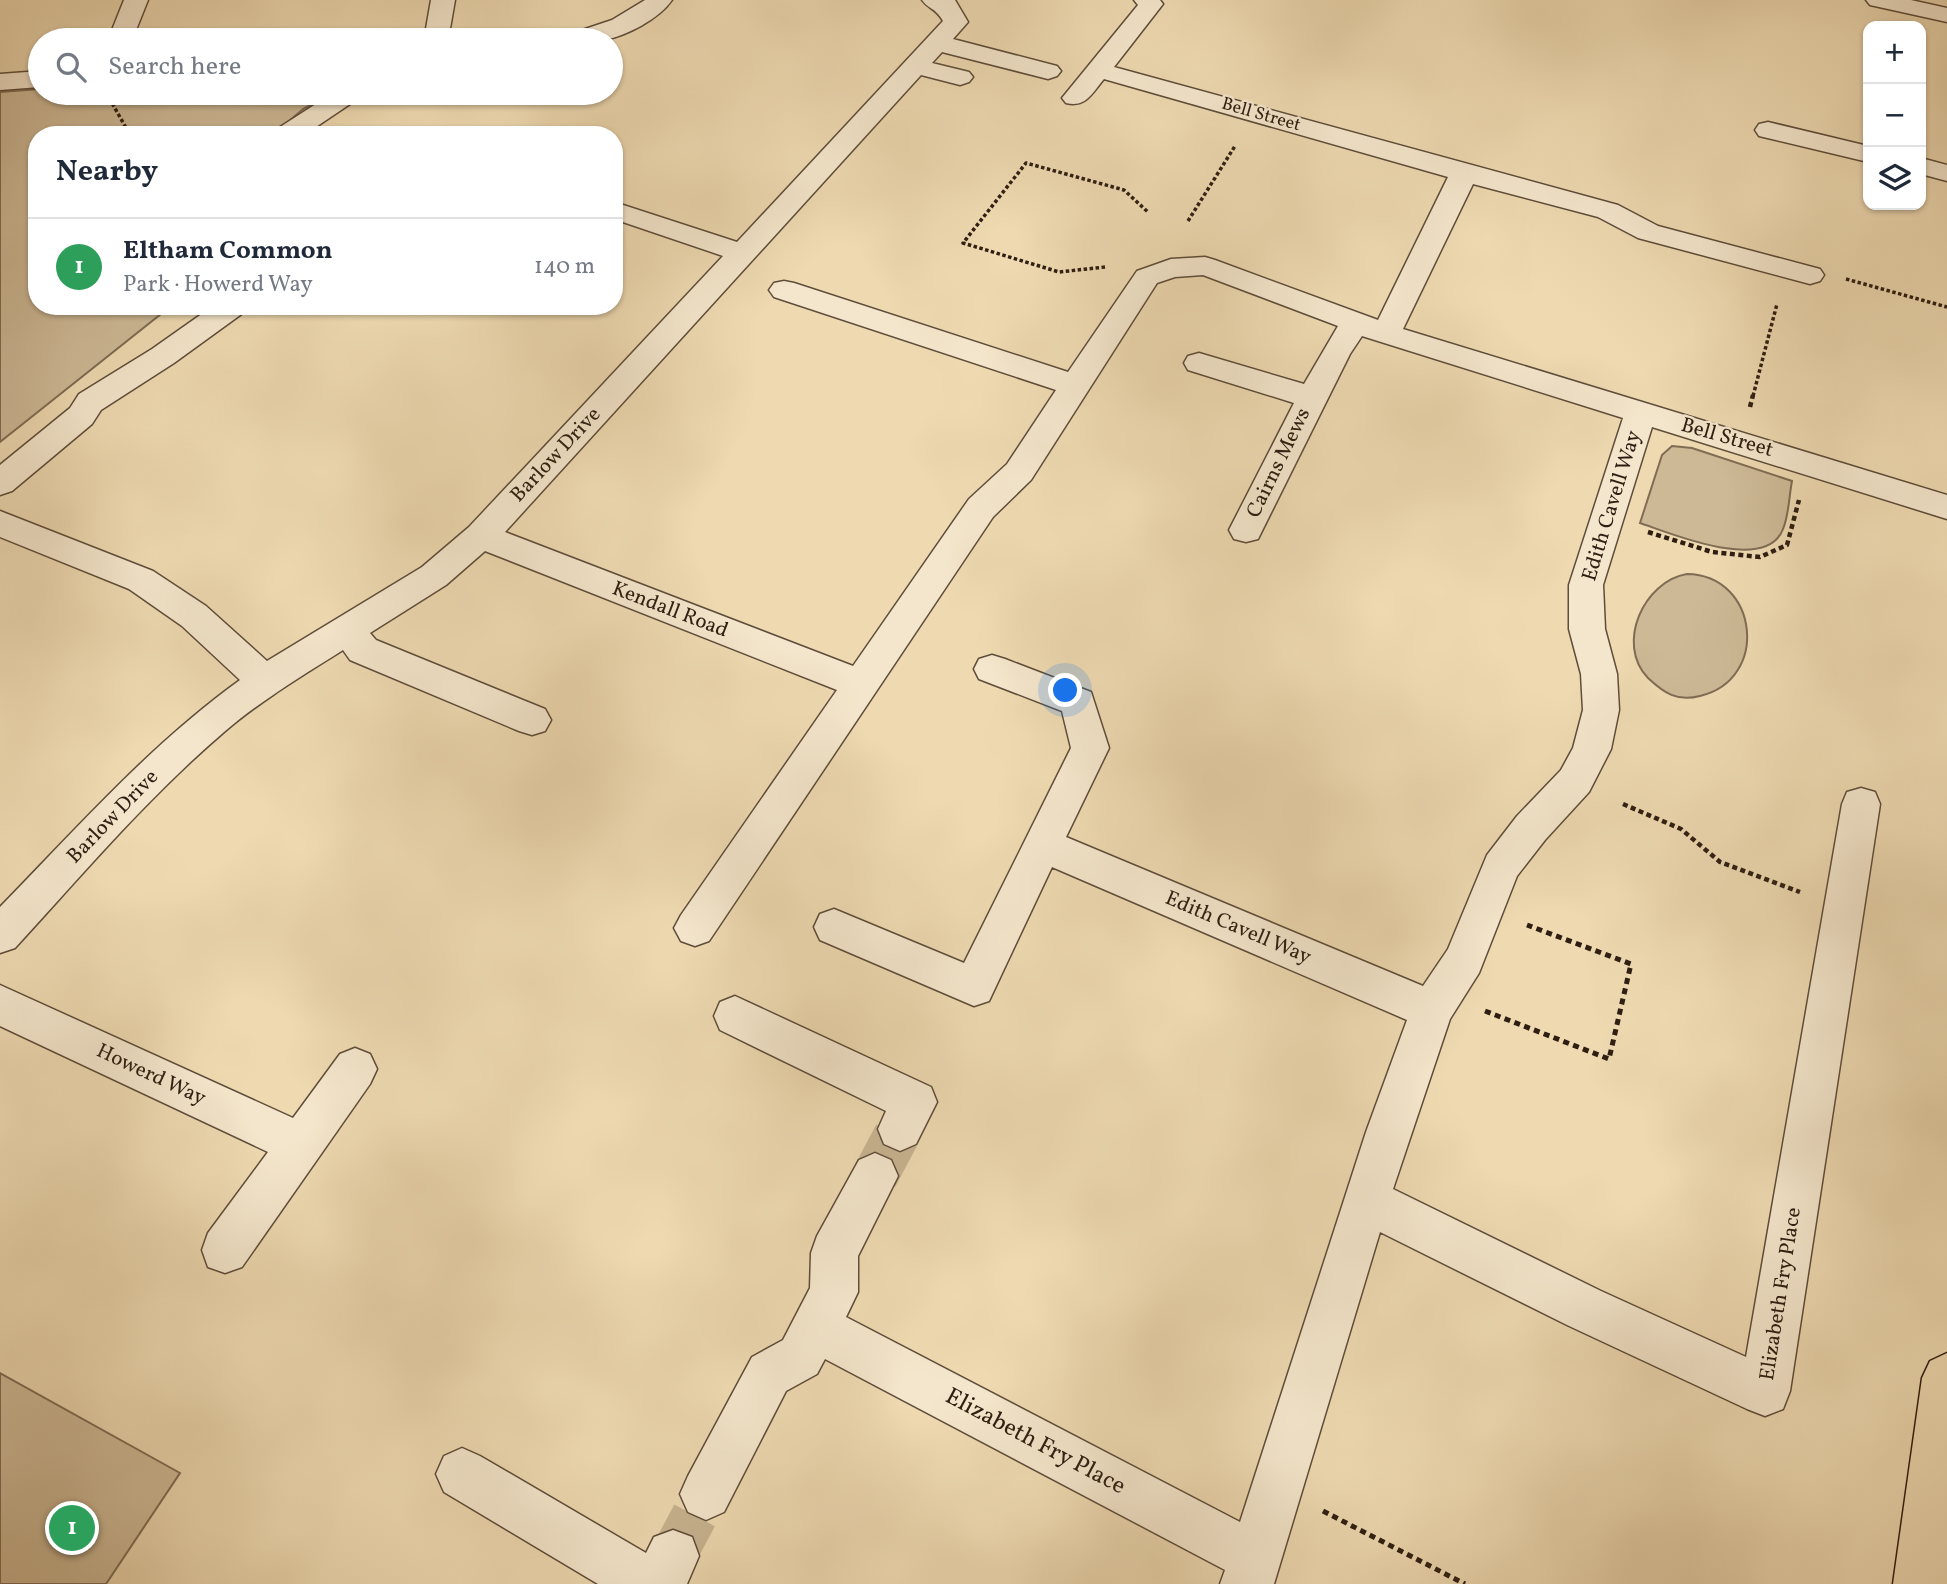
<!DOCTYPE html>
<meta charset="utf-8">
<style>
:root{--surface:#fff;--page:#f2f2f3;--text:#1f2937;--muted:#747a83;--line:#e0e1e3;--accent:#111827}
body{margin:0;font-family:Vollkorn,serif;background:var(--page);color:var(--text)}
.controls{position:absolute;right:21px;top:21px;display:grid;overflow:hidden;border-radius:14px;box-shadow:0 2px 5px #0004}
.controls button{width:63px;height:63px;display:grid;place-items:center;padding:0;border:0;border-bottom:2px solid var(--line);background:var(--surface);color:var(--text);font:35px sans-serif}
.you{position:absolute;left:1066px;top:691px;width:24px;height:24px;margin:-18px;border:5px solid #fff;border-radius:50%;background:#1a73e8;box-shadow:0 0 0 10px #1a73e833}
.badge{display:grid;place-items:center;width:46px;height:46px;border-radius:50%;background:var(--accent);color:#fff;font-size:23px;font-weight:700}
.pin{position:absolute;translate:-50% -50%;border:4px solid #fff;box-shadow:0 2px 7px #0006}
.list{margin:0;padding:0;list-style:none}
h2{display:flex;justify-content:space-between;align-items:center;height:91px;margin:0;padding:0 28px;font-size:30px}
h2 small{font-size:23px;font-weight:400;color:var(--muted)}
.list li{display:grid;grid-template-columns:46px 1fr auto;gap:21px;align-items:center;box-sizing:border-box;height:98px;padding:0 28px;border-top:2px solid var(--line)}
.list b{display:block;font-size:26px;white-space:nowrap}
.list p{margin:0;font-size:23px;white-space:nowrap;color:var(--muted)}
.list em{font-size:23px;font-style:normal;color:var(--muted)}
.icon{flex:none;width:38px;height:38px;fill:none;stroke:currentColor;stroke-width:2;stroke-linecap:round;stroke-linejoin:round}
.map{position:relative;flex:none;width:1947px;height:1584px;overflow:hidden}
.search{position:absolute;background:var(--surface);box-shadow:0 2px 5px #0004;left:28px;top:28px;width:595px;height:77px;display:flex;align-items:center;gap:18px;box-sizing:border-box;padding:0 24px;border-radius:38px;color:var(--muted);font-size:26px}
.panel{position:absolute;background:var(--surface);box-shadow:0 2px 5px #0004;left:28px;top:126px;width:595px;height:189px;border-radius:28px}
.map>svg:first-child{display:block}
</style>
<div class="map">
<svg width="1947" height="1584" viewBox="0 0 1947 1584">
<rect width="100%" height="100%" fill="#eed9b1"/>
<filter id="stains"><feTurbulence type="fractalNoise" baseFrequency=".00286" numOctaves="4"/><feColorMatrix values="0 0 0 0 .2 0 0 0 0 .09 0 0 0 0 .02 0 0 0 .5 -.17"/></filter>
<radialGradient id="worn" r=".72"><stop offset=".6" stop-color="#630" stop-opacity="0"/><stop offset="1" stop-color="#630" stop-opacity=".3"/></radialGradient>
<g fill="#cdb996" stroke="#7e6c54" stroke-width="2">
<path d="M 40,89 L 40,93 L 332,93 L 303,109 L 273,135 L 37,135 L 37,306 L 171,306 L 0,442 L 0,92 Z"/>
<path d="M 1672,446 L 1692,448 L 1792,481 C 1789,496 1789,515 1783,529 C 1766,574 1670,533 1640,523 L 1662,455 Z"/>
<path d="M 1687,574 C 1759,575 1770,680 1700,696 C 1677,702 1664,693 1648,678 C 1615,644 1644,581 1687,574 Z"/>
<path d="M 0,1373 L 180,1473 L 106,1584 L 0,1584 Z"/>
</g>
<g fill="none" stroke-linecap="round" stroke-linejoin="round">
<g stroke="#c8b491" stroke-width="46" stroke-dasharray="46 24" stroke-linecap="butt">
<path d="M 875,1176 L 900,1129"/>
<path d="M 673,1556 L 706,1494"/>
</g>
<g stroke="#5e4d3a" stroke-width="3">
<g id="minor">
<path d="M 124,0 L 148,0 L 132,40 L 108,40 Z"/>
<path d="M 431,0 L 455,0 L 448,40 L 424,40 Z"/>
<path d="M 645,0 L 672,0 C 659,19 626,36 604,40 C 591,42 576,41 564,40 L 567,35 L 612,20 Z"/>
<path d="M 922,0 L 955,0 L 968,22 L 953,39 L 1057,66 L 1061,71 L 1057,76 L 1048,79 L 942,52 L 932,63 L 969,72 L 973,77 L 969,82 L 960,85 L 921,75 L 505,532 L 853,666 L 969,499 L 1007,464 L 1056,390 L 774,297 L 769,290 L 774,283 L 784,281 L 794,283 L 1068,372 L 1137,271 L 1171,259 L 1205,257 L 1215,260 L 1378,320 L 1448,177 L 1104,79 C 1092,93 1086,108 1066,103 L 1062,98 L 1138,5 L 1134,0 L 1160,0 L 1163,4 L 1114,67 L 1618,205 L 1658,226 L 1820,269 L 1824,275 L 1820,281 L 1810,284 L 1638,238 L 1598,217 L 1473,184 L 1403,329 L 1947,495 L 1947,519 L 1652,427 L 1603,585 L 1605,629 L 1617,674 L 1619,710 L 1611,749 L 1589,792 L 1545,840 L 1517,876 L 1479,973 L 1450,1019 L 1393,1189 L 1601,1291 L 1746,1357 L 1842,804 L 1847,792 L 1861,788 L 1875,792 L 1880,804 L 1790,1391 L 1783,1409 L 1765,1416 L 1747,1409 L 1567,1325 L 1380,1232 L 1274,1584 L 1220,1584 L 1225,1570 L 825,1359 L 817,1374 L 786,1391 L 724,1512 L 706,1520 L 688,1512 L 680,1494 L 688,1476 L 752,1357 L 783,1340 L 810,1288 L 811,1253 L 817,1236 L 859,1160 L 875,1153 L 891,1160 L 898,1176 L 858,1256 L 858,1292 L 846,1317 L 1240,1522 L 1366,1132 L 1407,1020 L 1052,867 L 989,1001 L 974,1006 L 820,940 L 814,927 L 820,914 L 834,909 L 964,963 L 1071,748 L 1062,711 L 979,679 L 974,669 L 979,659 L 992,655 L 1005,659 L 1091,692 L 1109,748 L 1066,837 L 1423,986 L 1448,949 L 1487,855 L 1517,816 L 1561,770 L 1573,748 L 1583,710 L 1581,674 L 1569,629 L 1569,585 L 1623,418 L 1362,336 L 1350,354 L 1258,539 L 1246,542 L 1234,539 L 1229,530 L 1294,403 L 1188,370 L 1184,363 L 1188,356 L 1199,353 L 1304,384 L 1338,326 L 1203,275 L 1175,277 L 1157,283 L 1031,480 L 993,517 L 709,941 L 695,946 L 681,941 L 674,928 L 681,915 L 837,690 L 485,551 L 446,585 L 370,633 L 376,640 L 545,709 L 551,720 L 545,731 L 532,735 L 519,731 L 350,660 L 343,650 C 302,676 260,701 224,732 C 148,797 82,875 15,948 L 0,953 L 0,907 C 77,828 150,745 240,680 L 182,626 L 129,589 L 0,537 L 0,511 L 153,571 L 206,606 L 267,661 L 422,567 L 469,527 L 723,256 L 614,219 L 614,202 L 737,242 L 943,21 C 935,7 929,10 922,0 Z"/>
<path d="M 1866,0 L 1911,0 L 1947,8 L 1947,22 L 1870,5 Z"/>
<path d="M 40,71 L 40,87 L 0,90 L 0,74 Z"/>
<path d="M 333,93 L 363,93 L 359,98 L 304,135 L 273,135 L 277,129 Z"/>
<path d="M 1768,122 L 1868,146 L 1868,162 L 1759,136 L 1755,130 L 1759,124 Z"/>
<path d="M 1921,158 L 1947,165 L 1947,181 L 1921,174 Z"/>
<path d="M 213,306 L 248,306 L 243,313 L 174,363 L 101,410 L 92,424 L 12,491 L 0,495 L 0,465 L 70,408 L 79,394 L 152,349 Z"/>
<path d="M 0,985 L 293,1118 L 340,1054 L 355,1048 L 370,1054 L 377,1069 L 370,1084 L 242,1267 L 225,1273 L 208,1267 L 202,1250 L 208,1233 L 268,1152 L 0,1026 Z"/>
<path d="M 735,996 L 931,1087 L 937,1102 L 916,1144 L 900,1151 L 884,1144 L 878,1129 L 886,1111 L 720,1030 L 714,1016 L 720,1002 Z"/>
<path d="M 462,1448 L 480,1456 L 646,1553 L 654,1537 L 673,1530 L 692,1537 L 699,1556 L 687,1584 L 598,1584 L 444,1492 L 436,1474 L 444,1456 Z"/>
</g>
</g>
<g stroke="#2e1e12" stroke-width="3">
<path id="major" d="M 1947,1353 L 1947,1584 L 1893,1584 L 1922,1378 L 1930,1361 Z"/>
</g>
<g stroke="#2e1e12" stroke-width="3.5" stroke-dasharray="3.5 2.5" stroke-linecap="butt">
<path d="M 78,93 L 112,103 L 130,135"/>
<path d="M 112,103 L 118,93"/>
<path d="M 1188,221 L 1235,146"/>
<path d="M 1105,267 L 1059,272 L 963,243 L 1026,163 L 1124,190 L 1149,213"/>
<path d="M 1846,279 L 1947,307"/>
<path d="M 1753,396 L 1777,304"/>
</g>
<g stroke="#2e1e12" stroke-width="4.5" stroke-dasharray="5 3.5" stroke-linecap="butt">
<path d="M 1750,407 L 1753,395"/>
<path d="M 1648,532 L 1712,552 L 1760,557 L 1787,545 L 1799,500"/>
<path d="M 1623,804 L 1681,829 L 1720,862 L 1800,892"/>
</g>
<g stroke="#2e1e12" stroke-width="5" stroke-dasharray="6 4.5" stroke-linecap="butt">
<path d="M 1485,1011 L 1609,1059 L 1631,964 L 1527,925"/>
<path d="M 1323,1511 L 1465,1584"/>
</g>
<use href="#minor" fill="#f4e6cc" fill-rule="evenodd"/>
<use href="#major" fill="#eed9b1" fill-rule="evenodd"/>
</g>
<g text-anchor="middle" dominant-baseline="central" stroke-width="5" stroke-linejoin="round" paint-order="stroke">
<g font-size="18" fill="#2e1e12" stroke="#f4e6cc">
<text transform="translate(1261 115) rotate(16)">Bell Street</text>
</g>
<g font-size="21" fill="#2e1e12" stroke="#f4e6cc">
<text transform="translate(1727 438) rotate(16)">Bell Street</text>
<text transform="translate(556 455) rotate(-47)">Barlow Drive</text>
<text transform="translate(1279 463) rotate(-64)">Cairns Mews</text>
<text transform="translate(1612 506) rotate(-73)">Edith Cavell Way</text>
<text transform="translate(670 610) rotate(21)">Kendall Road</text>
<text transform="translate(113 817) rotate(-46)">Barlow Drive</text>
<text transform="translate(1238 928) rotate(23)">Edith Cavell Way</text>
<text transform="translate(151 1075) rotate(25)">Howerd Way</text>
<text transform="translate(1781 1294) rotate(-81)">Elizabeth Fry Place</text>
</g>
<g font-size="24" fill="#2e1e12" stroke="#f4e6cc">
<text transform="translate(1035 1442) rotate(28)">Elizabeth Fry Place</text>
</g>
</g>
<rect width="100%" height="100%" filter="url(#stains)"/>
<rect width="100%" height="100%" fill="url(#worn)"/>
</svg>
<div class="controls">
<button>+</button>
<button>−</button>
<button><svg class="icon" aria-label="layers" viewBox="0 0 24 24"><path d="M12 4l9 5-9 5-9-5zM3 14l9 5 9-5"/></svg></button>
</div>
<div class="you"></div>
<div class="pin badge" style="left:72px;top:1528px;background:#2e9e5b">1</div>
<div class="search"><svg class="icon" aria-label="search" viewBox="0 0 24 24"><circle cx="10" cy="10" r="6"/><path d="M15 15l6 6"/></svg>Search here</div>
<section class="panel">
<h2>Nearby<small></small></h2>
<ul class="list">
<li><span class="badge" style="background:#2e9e5b">1</span><div><b>Eltham Common</b><p>Park · Howerd Way</p></div><em>140 m</em></li>
</ul>
</section>
</div>
